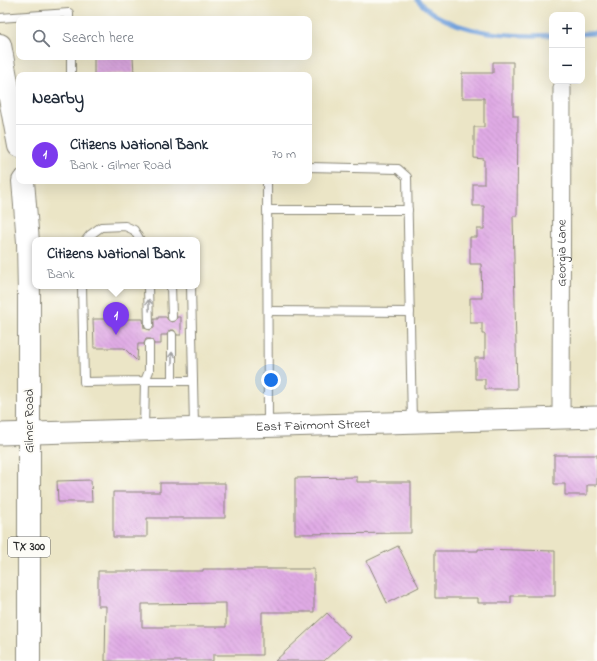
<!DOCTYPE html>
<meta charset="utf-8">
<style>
:root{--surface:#fff;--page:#f6f6f7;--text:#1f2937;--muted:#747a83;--line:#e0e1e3;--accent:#7c3aed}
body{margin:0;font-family:"Indie Flower",sans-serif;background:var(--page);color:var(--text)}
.controls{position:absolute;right:12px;top:12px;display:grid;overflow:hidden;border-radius:8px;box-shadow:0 4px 16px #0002}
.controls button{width:36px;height:36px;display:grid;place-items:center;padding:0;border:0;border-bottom:1px solid var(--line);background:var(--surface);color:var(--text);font:20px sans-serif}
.you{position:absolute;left:271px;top:380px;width:14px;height:14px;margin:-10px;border:3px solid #fff;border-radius:50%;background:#1a73e8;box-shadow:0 0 0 6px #1a73e833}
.badge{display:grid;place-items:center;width:26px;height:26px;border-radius:50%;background:var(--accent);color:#fff;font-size:13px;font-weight:700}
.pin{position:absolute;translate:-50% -33px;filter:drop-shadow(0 1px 2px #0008)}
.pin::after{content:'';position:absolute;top:21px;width:14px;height:12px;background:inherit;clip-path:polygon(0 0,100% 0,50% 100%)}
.popup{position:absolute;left:32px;top:237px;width:168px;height:52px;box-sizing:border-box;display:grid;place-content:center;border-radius:8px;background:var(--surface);filter:drop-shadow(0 1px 3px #0005);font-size:13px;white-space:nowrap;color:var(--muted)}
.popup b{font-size:15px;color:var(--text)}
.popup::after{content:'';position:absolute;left:50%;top:100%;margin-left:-8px;border:8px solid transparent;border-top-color:var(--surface)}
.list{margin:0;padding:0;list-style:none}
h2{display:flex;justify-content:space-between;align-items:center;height:52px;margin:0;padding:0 16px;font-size:17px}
h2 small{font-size:13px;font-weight:400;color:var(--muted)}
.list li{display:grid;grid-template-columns:26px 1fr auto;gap:12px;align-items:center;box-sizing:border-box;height:60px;padding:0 16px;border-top:1px solid var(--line)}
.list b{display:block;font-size:15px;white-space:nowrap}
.list p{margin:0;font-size:13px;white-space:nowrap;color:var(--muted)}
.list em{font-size:13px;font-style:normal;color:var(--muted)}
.icon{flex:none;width:22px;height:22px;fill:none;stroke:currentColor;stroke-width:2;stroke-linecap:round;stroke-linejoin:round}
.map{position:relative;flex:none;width:597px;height:661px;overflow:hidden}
.search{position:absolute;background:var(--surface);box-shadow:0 4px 16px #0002;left:16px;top:16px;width:296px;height:44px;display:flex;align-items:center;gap:10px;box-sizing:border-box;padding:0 14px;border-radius:8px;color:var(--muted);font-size:15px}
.panel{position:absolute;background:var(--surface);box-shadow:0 4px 16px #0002;left:16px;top:72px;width:296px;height:112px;border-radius:8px}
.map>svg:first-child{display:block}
</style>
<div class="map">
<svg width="597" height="661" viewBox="0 0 597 661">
<defs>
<pattern id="building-back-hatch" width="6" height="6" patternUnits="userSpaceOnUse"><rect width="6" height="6" fill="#e0abe5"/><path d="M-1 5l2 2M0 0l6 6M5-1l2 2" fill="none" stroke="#c093c5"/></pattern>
</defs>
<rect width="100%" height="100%" fill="#fdfcf7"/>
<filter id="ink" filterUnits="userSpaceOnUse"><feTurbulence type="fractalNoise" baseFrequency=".025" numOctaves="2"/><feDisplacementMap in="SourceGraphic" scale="8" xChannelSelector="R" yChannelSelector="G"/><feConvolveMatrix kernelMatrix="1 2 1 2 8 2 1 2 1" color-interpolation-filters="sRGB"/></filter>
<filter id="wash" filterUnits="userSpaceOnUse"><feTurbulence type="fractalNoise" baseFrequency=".012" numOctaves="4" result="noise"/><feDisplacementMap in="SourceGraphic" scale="16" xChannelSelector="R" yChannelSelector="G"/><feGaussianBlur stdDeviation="0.9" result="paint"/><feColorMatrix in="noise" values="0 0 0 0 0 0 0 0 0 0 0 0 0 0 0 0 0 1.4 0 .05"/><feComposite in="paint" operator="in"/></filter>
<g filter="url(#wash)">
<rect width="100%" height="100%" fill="#ebe5c6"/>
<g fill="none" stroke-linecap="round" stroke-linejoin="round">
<g stroke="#73a2dc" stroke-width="4.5">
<path d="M 417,0 C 449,34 508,37 552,35"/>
<path d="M 582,34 L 597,33"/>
</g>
</g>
<g id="blocks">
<g fill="url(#building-back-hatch)" fill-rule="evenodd">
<path d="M 94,57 L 133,57 L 134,73 L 94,75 Z"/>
<path d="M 493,62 L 513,62 L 513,116 L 518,116 L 517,216 L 513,216 L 517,389 L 485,389 L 485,379 L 475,379 L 475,358 L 485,358 L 485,334 L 482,334 L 482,323 L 470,323 L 470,298 L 482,298 L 481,264 L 470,264 L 470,237 L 477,237 L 477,229 L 484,229 L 484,206 L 473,206 L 473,184 L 484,184 L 484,159 L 474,158 L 474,127 L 484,127 L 484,98 L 462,98 L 462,73 L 493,73 Z"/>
<path d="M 158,317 L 166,317 L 168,320 L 172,322 L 175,321 L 177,317 L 181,317 L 181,335 L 177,335 L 174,330 L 170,330 L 167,335 L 161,335 L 161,344 L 154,344 L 151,339 L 146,339 L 144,344 L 138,344 L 137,361 L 124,348 L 94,348 L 93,319 L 143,319 L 144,328 L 150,330 L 154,328 L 154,319 L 158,319 Z"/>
<path d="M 554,455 L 597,455 L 597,485 L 587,485 L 587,495 L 565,495 L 565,484 L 554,484 Z"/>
<path d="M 357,477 L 357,482 L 411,482 L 411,533 L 295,534 L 295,478 Z"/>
<path d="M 91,480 L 92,502 L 58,502 L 57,481 Z"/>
<path d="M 160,483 L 225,483 L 225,518 L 147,518 L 147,537 L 113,537 L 113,492 L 160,492 Z"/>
<path d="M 398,546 L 419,587 L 387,603 L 367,561 Z"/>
<path d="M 478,549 L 555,551 L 555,596 L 511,596 L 511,603 L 478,603 L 478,598 L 435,598 L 435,551 L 478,551 Z"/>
<path d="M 203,569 L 314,569 L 314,612 L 262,612 L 262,655 L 213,655 L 213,661 L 105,661 L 106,606 L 98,606 L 98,571 L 203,571 ZM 226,603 L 226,627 L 142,627 L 142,604 Z"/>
<path d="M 327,613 L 350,637 L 324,661 L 275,661 Z"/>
</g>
</g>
</g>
<g filter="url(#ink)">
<use href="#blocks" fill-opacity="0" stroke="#8b8878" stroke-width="1"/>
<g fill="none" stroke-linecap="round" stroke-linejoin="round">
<g stroke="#8b8878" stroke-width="10">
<g id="service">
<path d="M 0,18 L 69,13 L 69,19"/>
<path d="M 71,57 L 71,75"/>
<path d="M 309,167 L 398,169 L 407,177 L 412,422"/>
<path d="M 267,181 L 268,426"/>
<path d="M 267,210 L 408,210"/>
<path d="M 86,240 L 90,235 L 101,227 L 125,226 L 134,230 L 140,240"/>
<path d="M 82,286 L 84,382 L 145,381 L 149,371 L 149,344"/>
<path d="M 148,286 L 149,325"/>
<path d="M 171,286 L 172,317"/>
<path d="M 191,286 L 193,381"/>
<path d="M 268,311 L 410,312"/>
<path d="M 172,335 L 172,381"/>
<path d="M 144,429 L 145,381 L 193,381 L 194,427"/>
</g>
</g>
<g stroke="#8b8878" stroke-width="19">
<g id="minor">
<path id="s1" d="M 561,417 L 562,88"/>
</g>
</g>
<g stroke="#8b8878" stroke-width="23">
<g id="tertiary">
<path id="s2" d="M 0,434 L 597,417"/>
</g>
</g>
<g stroke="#8b8878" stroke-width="24">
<g id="primary">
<path d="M 0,45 L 19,146"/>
<path d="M 23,181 L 28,242 L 29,297 L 29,661"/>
</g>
</g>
<use href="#service" stroke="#fff" stroke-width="8"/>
<use href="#minor" stroke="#fff" stroke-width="17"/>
<use href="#tertiary" stroke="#fff" stroke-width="21"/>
<use href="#primary" stroke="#fff" stroke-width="22"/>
</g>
<defs><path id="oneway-shaft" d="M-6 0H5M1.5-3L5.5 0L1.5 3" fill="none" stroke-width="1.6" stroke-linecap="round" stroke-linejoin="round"/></defs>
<g stroke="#a0a0a0">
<use href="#oneway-shaft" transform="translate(149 305) rotate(-92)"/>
<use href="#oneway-shaft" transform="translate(172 358) rotate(-90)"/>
</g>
</g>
<g text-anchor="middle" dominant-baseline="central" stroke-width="4" stroke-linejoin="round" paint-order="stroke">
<rect fill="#fdfcf7" stroke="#6a6a68" stroke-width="1" x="8" y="537" width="42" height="20" rx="3"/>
<g font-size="12" font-weight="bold" fill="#2b2b2b">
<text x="29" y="547">TX 300</text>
</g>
<g font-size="13" fill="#2b2b2b" stroke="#fdfcf7">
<text stroke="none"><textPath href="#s1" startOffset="164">Georgia Lane</textPath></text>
<text transform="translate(29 421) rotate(-90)">Gilmer Road</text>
<text stroke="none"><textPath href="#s2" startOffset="313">East Fairmont Street</textPath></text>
</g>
</g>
</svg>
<div class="controls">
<button>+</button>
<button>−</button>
</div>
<div class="you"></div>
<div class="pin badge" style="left:116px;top:335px">1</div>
<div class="popup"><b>Citizens National Bank</b>Bank</div>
<div class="search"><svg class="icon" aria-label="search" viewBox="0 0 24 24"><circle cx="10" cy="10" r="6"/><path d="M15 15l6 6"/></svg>Search here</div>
<section class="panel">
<h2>Nearby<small></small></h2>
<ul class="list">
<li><span class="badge">1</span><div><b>Citizens National Bank</b><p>Bank · Gilmer Road</p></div><em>70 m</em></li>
</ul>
</section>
</div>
